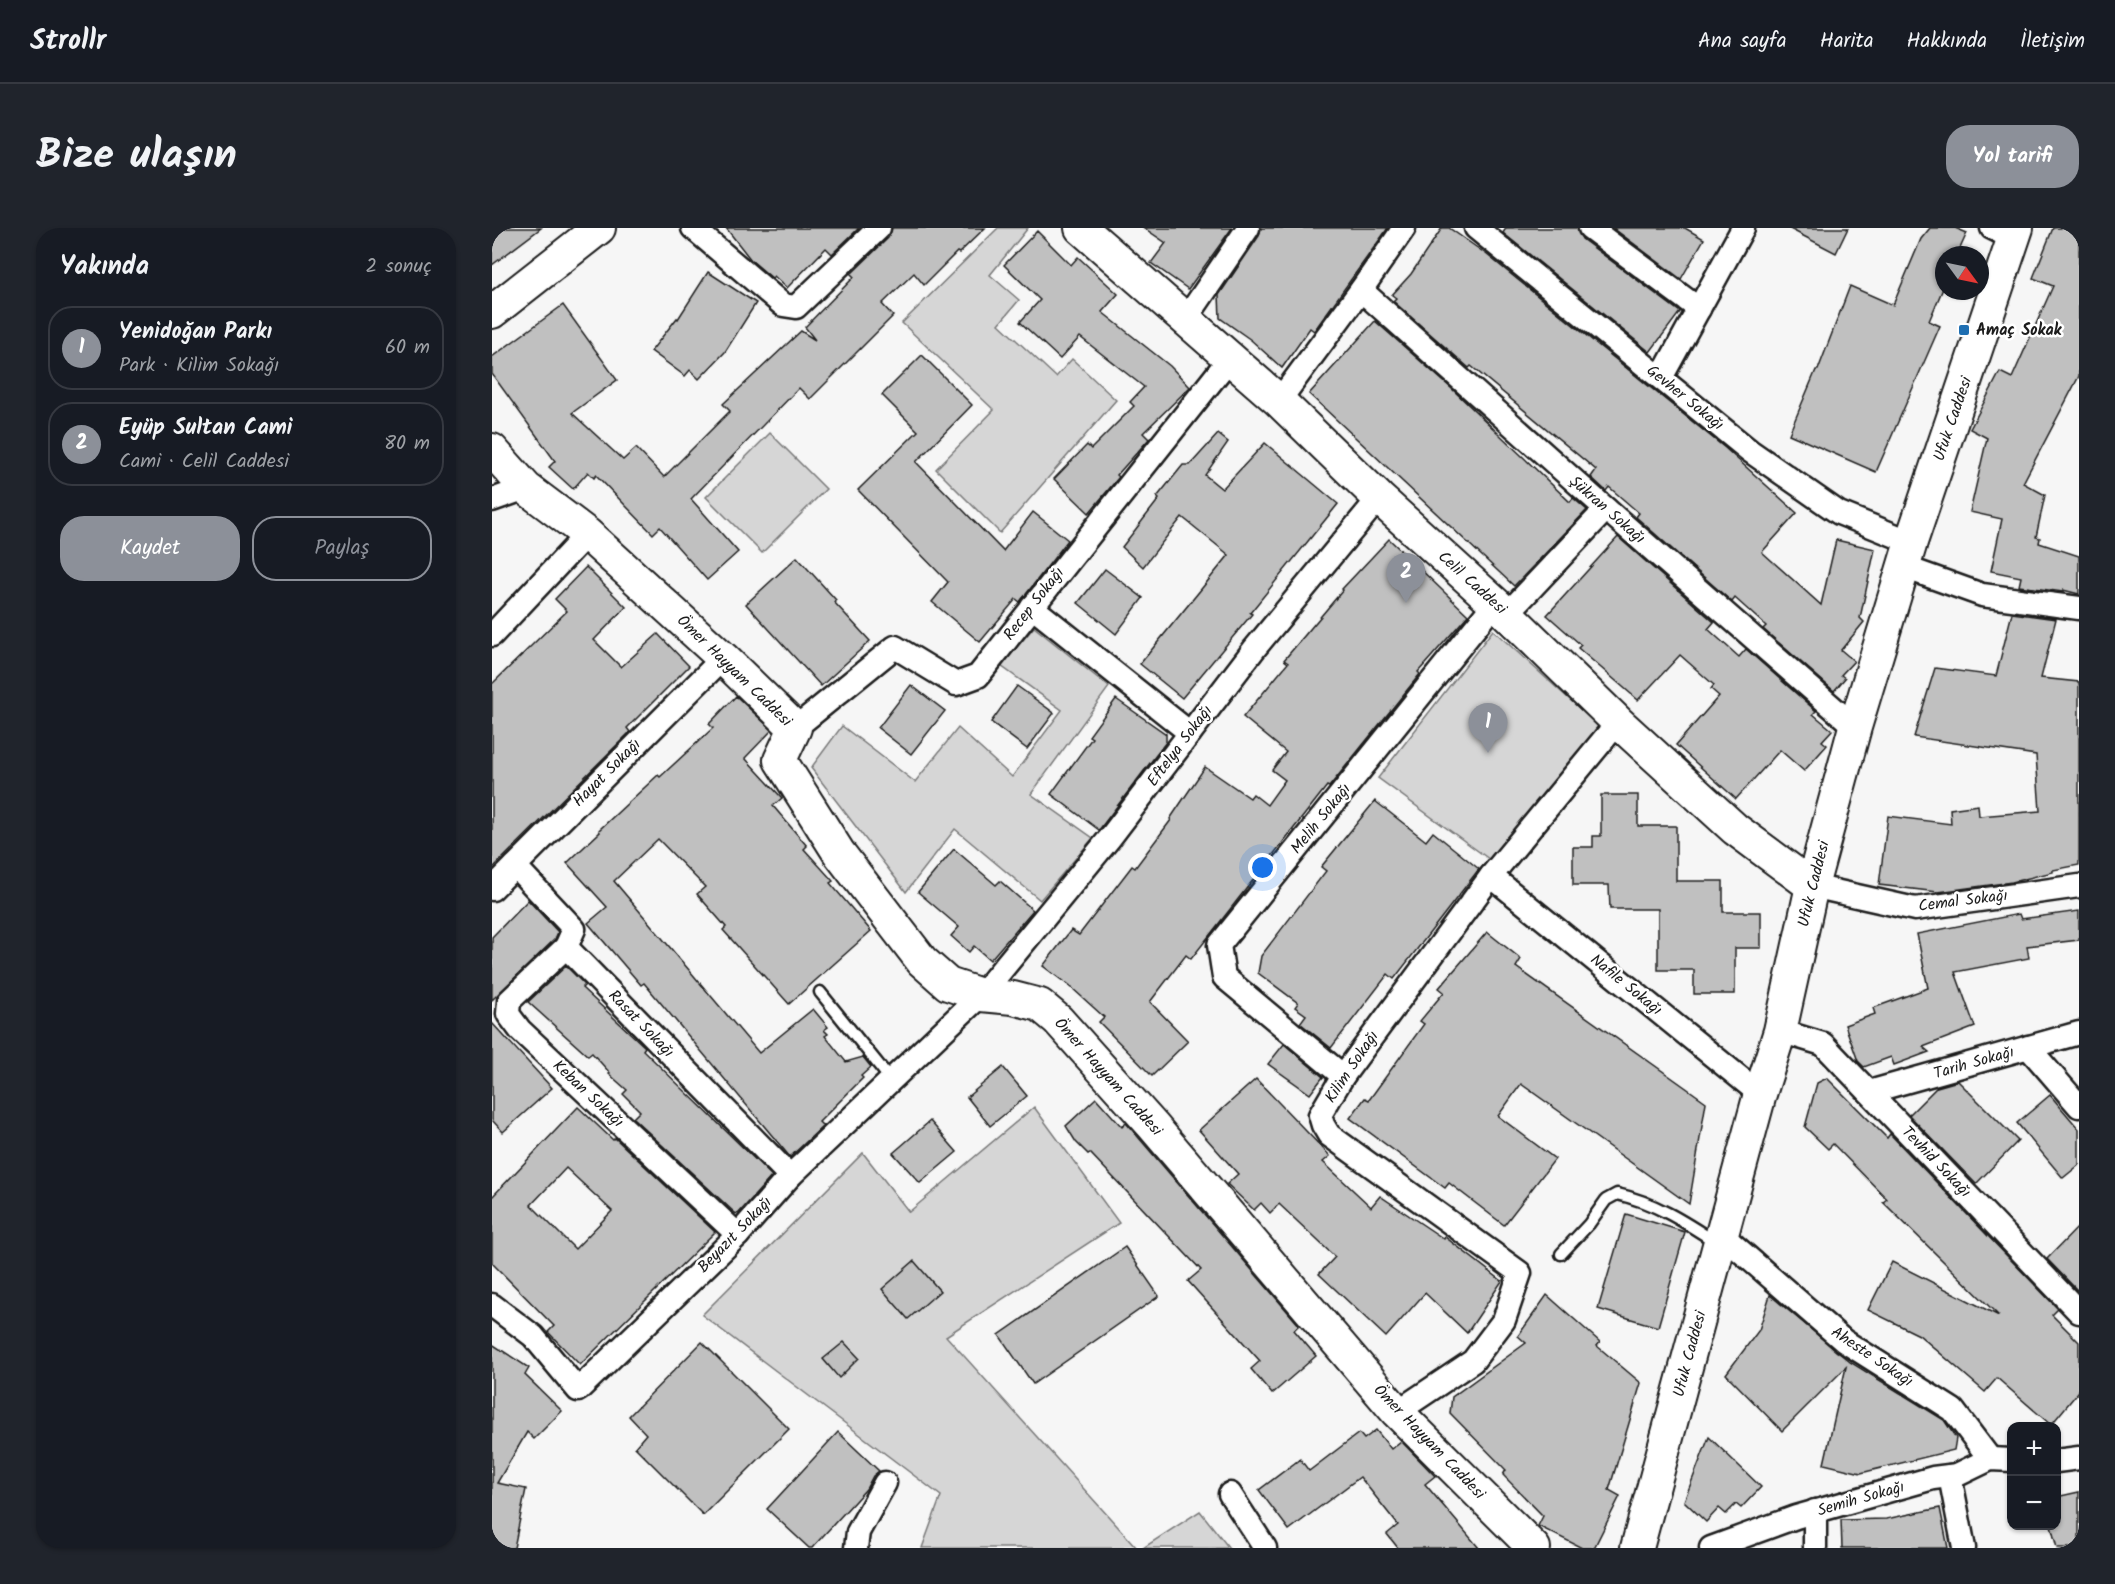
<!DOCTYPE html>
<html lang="tr">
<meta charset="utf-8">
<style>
:root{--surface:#171b24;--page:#20242c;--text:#f1f3f6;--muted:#9ea1a6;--line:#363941;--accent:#8c9099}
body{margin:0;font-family:Kalam,sans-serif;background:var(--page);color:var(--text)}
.controls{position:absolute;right:18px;bottom:18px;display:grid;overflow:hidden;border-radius:12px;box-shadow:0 2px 4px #0004}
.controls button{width:54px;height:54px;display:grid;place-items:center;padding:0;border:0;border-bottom:2px solid var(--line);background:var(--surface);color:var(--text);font:30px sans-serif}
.compass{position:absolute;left:1443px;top:18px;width:54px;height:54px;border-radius:50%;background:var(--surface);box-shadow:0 2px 4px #0004;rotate:123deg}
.you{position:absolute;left:771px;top:640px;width:21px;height:21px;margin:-15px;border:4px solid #fff;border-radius:50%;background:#1a73e8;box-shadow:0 0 0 9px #1a73e833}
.badge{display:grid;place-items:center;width:39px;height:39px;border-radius:50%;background:var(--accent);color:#fff;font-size:20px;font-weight:700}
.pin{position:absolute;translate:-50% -50px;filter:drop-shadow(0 2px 3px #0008)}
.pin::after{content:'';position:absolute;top:32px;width:21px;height:18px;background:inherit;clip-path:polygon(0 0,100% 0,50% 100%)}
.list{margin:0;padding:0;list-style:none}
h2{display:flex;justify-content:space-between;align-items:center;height:78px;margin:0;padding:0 24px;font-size:26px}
h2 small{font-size:20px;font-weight:400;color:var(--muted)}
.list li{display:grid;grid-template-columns:39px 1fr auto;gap:18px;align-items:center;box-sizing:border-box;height:84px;margin:0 12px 12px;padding:0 12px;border:2px solid var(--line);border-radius:24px}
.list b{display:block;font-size:22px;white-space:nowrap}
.list p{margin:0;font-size:20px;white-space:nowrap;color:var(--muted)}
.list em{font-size:20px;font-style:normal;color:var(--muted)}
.actions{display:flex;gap:12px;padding:18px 24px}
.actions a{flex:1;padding:14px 0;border:2px solid var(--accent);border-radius:24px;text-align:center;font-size:21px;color:var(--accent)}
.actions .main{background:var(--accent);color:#fff}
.map{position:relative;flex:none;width:1587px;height:1320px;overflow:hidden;border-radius:24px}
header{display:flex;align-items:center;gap:36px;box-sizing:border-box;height:84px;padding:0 30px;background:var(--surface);border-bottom:2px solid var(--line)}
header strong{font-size:28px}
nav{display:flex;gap:33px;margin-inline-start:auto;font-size:21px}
.intro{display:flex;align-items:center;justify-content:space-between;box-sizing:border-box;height:144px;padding:0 36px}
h1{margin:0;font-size:42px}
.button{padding:15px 27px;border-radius:24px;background:var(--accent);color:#fff;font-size:21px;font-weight:700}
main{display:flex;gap:36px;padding:0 36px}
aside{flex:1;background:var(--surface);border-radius:24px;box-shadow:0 2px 4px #0004}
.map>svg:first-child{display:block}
</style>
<header>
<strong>Strollr</strong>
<nav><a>Ana sayfa</a><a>Harita</a><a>Hakkında</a><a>İletişim</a></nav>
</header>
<div class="intro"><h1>Bize ulaşın</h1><a class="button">Yol tarifi</a></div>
<main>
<aside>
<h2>Yakında<small>2 sonuç</small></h2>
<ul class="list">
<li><span class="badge">1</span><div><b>Yenidoğan Parkı</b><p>Park · Kilim Sokağı</p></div><em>60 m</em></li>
<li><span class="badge">2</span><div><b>Eyüp Sultan Cami</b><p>Cami · Celil Caddesi</p></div><em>80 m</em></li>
</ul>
<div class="actions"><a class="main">Kaydet</a><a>Paylaş</a></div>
</aside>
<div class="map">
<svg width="1587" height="1320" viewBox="0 0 1587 1320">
<rect width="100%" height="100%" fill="#f6f6f6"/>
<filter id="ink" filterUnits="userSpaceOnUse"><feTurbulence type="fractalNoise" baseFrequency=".0167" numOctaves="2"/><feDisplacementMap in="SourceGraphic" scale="12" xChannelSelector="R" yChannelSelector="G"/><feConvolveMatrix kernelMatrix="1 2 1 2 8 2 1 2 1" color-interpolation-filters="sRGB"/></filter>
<g filter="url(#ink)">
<g fill="#d6d6d6" stroke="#797979" stroke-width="1.5">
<path d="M 506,0 L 536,0 L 498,47 L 527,72 L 507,96 L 564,149 L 580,131 L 624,172 L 508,305 L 444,241 L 502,182 L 410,95 Z"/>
<path d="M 278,205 L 334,261 L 270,325 L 214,269 Z"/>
<path d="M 542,399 L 617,459 L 539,566 L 601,610 L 548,672 L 463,601 L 414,664 L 319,540 L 350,498 L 423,554 L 466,500 L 520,549 L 570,482 L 509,438 Z"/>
<path d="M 1001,402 L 1109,500 L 997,631 L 886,550 Z"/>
<path d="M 542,879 L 627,995 L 454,1108 L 645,1320 L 430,1320 L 449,1268 L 210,1087 L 371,925 L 417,984 Z"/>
<path d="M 708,1283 L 737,1320 L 651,1320 Z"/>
</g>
<g fill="#c0c0c0" stroke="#1c1c1c" stroke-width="1.5" fill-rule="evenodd">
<path d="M 0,0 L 49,0 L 0,37 Z"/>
<path d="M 234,0 L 367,0 L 340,26 L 334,20 L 295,60 L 282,48 L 280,50 L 259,32 Z"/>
<path d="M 400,0 L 493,0 L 467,25 L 465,24 L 432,57 L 422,45 L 390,76 L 401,88 L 318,171 L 307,160 L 199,271 L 246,324 L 215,352 L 168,299 L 161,306 L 104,247 L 102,250 L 96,244 L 81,261 L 57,239 L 63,233 L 0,146 L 0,129 L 71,77 L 125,152 L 80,185 L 131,232 L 144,220 L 172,249 L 238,183 L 231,176 L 309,103 L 323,112 L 313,99 L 362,49 L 359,46 L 396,10 Z"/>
<path d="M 652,0 L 740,0 L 696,61 L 659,35 L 674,15 Z"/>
<path d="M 769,0 L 896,0 L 822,103 L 818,100 L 790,140 L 759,112 L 728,90 L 727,67 L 767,8 Z"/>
<path d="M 950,0 L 957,0 L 994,26 L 1233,220 L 1305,285 L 1270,324 L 1329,377 L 1344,312 L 1383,321 L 1368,390 L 1372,394 L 1349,422 L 1362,433 L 1349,447 L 1353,450 L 1342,463 L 1271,401 L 1274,398 L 1243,370 L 1240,374 L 1144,289 L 1147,285 L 1117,259 L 1114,263 L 1099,249 L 1104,242 L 979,138 L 977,140 L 901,73 L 904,70 L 900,67 L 919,46 Z"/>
<path d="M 1014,0 L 1085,0 L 1090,11 L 1188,84 L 1158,124 L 1011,5 Z"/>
<path d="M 1121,0 L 1193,0 L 1212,11 L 1189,51 Z"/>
<path d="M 1296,0 L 1356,0 L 1344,25 Z"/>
<path d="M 1438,0 L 1463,0 L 1475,5 L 1465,27 L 1452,27 L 1452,58 L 1437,93 L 1448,98 L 1384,244 L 1297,206 L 1324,142 L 1326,142 L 1358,58 L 1401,77 L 1429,11 Z"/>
<path d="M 1561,0 L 1587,0 L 1587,148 L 1531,255 L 1553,267 L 1544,309 L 1548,310 L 1547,315 L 1587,328 L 1587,366 L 1571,362 L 1571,364 L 1527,358 L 1529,349 L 1499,343 L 1510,291 L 1478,284 L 1495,210 L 1478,201 L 1508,144 L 1520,150 L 1561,58 L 1541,50 Z"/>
<path d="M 545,3 L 579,37 L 586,29 L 626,66 L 610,84 L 678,138 L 698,159 L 651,205 L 657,211 L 625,247 L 627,249 L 597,285 L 562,251 L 595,217 L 599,221 L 642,178 L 638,174 L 652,159 L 588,109 L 568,131 L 528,94 L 548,72 L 512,37 Z"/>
<path d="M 216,44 L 264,75 L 233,124 L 207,151 L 198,142 L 193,148 L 159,123 L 185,90 L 186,91 Z"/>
<path d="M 883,93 L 959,160 L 1078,274 L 1081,270 L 1095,282 L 1022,358 L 817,166 Z"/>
<path d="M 430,127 L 480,177 L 424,234 L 511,323 L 541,284 L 576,312 L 528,374 L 524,371 L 488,414 L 440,374 L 456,354 L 366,262 L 426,203 L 390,167 Z"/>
<path d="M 726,206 L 736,214 L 713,247 L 730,261 L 773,215 L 846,276 L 758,385 L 760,386 L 690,470 L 648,436 L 737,327 L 690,289 L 651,339 L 630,319 L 667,271 L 665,269 L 691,237 L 698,237 Z"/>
<path d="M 1126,309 L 1222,394 L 1216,401 L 1247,429 L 1254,421 L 1324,483 L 1321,486 L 1340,502 L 1330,513 L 1335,517 L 1312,543 L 1288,522 L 1244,571 L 1184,517 L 1227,468 L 1219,461 L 1222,457 L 1188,427 L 1146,472 L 1086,420 L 1089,417 L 1055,387 Z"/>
<path d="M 897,311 L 976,387 L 926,444 L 928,446 L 837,559 L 835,558 L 699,731 L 694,727 L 658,774 L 696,813 L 660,848 L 607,794 L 612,789 L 580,760 L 551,738 L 579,702 L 587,707 L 640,638 L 643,640 L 679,592 L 678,591 L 713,539 L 758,570 L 761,566 L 775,577 L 793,552 L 780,542 L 794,524 L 751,489 L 796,435 L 792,432 L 851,362 L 850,361 Z"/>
<path d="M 305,329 L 344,372 L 342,374 L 378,413 L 329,458 L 254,376 Z"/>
<path d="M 94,339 L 134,379 L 102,412 L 129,439 L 166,406 L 197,438 L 135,500 L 138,504 L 0,641 L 0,456 L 75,383 L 63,371 Z"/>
<path d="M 613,341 L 651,370 L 624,406 L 586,375 Z"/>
<path d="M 1520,385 L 1564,391 L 1549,450 L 1587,454 L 1587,637 L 1561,642 L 1561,644 L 1520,654 L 1446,664 L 1387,657 L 1396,588 L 1459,596 L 1458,581 L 1486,577 L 1487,588 L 1548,583 L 1544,527 L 1422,509 L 1443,440 L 1504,448 Z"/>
<path d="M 419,457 L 453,483 L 419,526 L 386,500 Z"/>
<path d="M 525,458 L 562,485 L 535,521 L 499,494 Z"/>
<path d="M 244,468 L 280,502 L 253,530 L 290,570 L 281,578 L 315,618 L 312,621 L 341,653 L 338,655 L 379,703 L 297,776 L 231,702 L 234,699 L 205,666 L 213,659 L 166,611 L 122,653 L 267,825 L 321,781 L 336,799 L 332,802 L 336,806 L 333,808 L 354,834 L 371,829 L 379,839 L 369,848 L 371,850 L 327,894 L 331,898 L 298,929 L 152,755 L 149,757 L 96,695 L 115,679 L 75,635 L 108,604 L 107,602 L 166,547 L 168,549 L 221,500 L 217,496 Z"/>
<path d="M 624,471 L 674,506 L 674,514 L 607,602 L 559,566 L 600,510 L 597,508 Z"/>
<path d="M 1109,567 L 1146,567 L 1146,598 L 1184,598 L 1184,653 L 1231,653 L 1231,684 L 1269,684 L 1269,720 L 1243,720 L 1243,766 L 1202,766 L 1202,742 L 1166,742 L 1166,681 L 1118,681 L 1117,657 L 1081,657 L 1081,619 L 1101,619 L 1101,608 L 1109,608 Z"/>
<path d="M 883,573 L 934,613 L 941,604 L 987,641 L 902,751 L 896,746 L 839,820 L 808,795 L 814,787 L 803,779 L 806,775 L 766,745 L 769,728 L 834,643 L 829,639 Z"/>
<path d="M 462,621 L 504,657 L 508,653 L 541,682 L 498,732 L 482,718 L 477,724 L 459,708 L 467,699 L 426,664 Z"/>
<path d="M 36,672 L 66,704 L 63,711 L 0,772 L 0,709 Z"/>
<path d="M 1587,683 L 1587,712 L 1535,718 L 1537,730 L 1463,744 L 1483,799 L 1431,819 L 1437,824 L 1402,837 L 1399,829 L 1372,839 L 1366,833 L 1353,797 L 1383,786 L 1381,780 L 1436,760 L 1425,706 L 1527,686 L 1529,691 Z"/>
<path d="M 995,704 L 1029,731 L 1024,739 L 1214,874 L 1197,976 L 1029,856 L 1006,888 L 1063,931 L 1012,997 L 957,955 L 953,960 L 858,890 L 873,870 L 877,872 L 932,796 L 928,793 L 952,764 L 947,760 Z"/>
<path d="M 74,738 L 93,757 L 90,760 L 153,819 L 151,822 L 280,948 L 246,986 L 243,985 L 141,890 L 148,883 L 131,866 L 135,862 L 117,846 L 118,845 L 100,825 L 96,828 L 36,774 Z"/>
<path d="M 0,795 L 60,860 L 11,904 L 0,892 Z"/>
<path d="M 792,816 L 831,849 L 818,866 L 776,836 Z"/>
<path d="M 511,839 L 535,868 L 498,898 L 475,869 Z"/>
<path d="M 1335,850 L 1395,910 L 1398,906 L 1566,1081 L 1560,1087 L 1587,1114 L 1587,1163 L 1559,1197 L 1505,1150 L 1493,1164 L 1427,1107 L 1376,1082 L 1400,1034 L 1507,1088 L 1391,974 L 1395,971 L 1341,916 L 1336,921 L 1313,899 L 1325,855 Z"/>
<path d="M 764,851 L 838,928 L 831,934 L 879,979 L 888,968 L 952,1011 L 953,1009 L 1010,1053 L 975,1105 L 933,1065 L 894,1109 L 827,1046 L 843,1029 L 787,976 L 778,985 L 769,975 L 762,982 L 735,956 L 746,946 L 707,902 Z"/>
<path d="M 1466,853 L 1526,913 L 1484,956 L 1417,887 L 1445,859 Z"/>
<path d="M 1558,867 L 1587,901 L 1587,937 L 1571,950 L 1525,895 Z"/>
<path d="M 604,870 L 630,899 L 634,895 L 647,910 L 807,1097 L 802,1102 L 824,1128 L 780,1166 L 759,1141 L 768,1133 L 696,1053 L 709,1042 L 598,925 L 596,926 L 584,914 L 574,898 Z"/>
<path d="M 86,879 L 121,912 L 123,910 L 223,1004 L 88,1137 L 56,1104 L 62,1098 L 0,1035 L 0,969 ZM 74,940 L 120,983 L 83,1021 L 39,977 Z"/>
<path d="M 438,893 L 465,924 L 428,955 L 401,925 Z"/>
<path d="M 1134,986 L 1193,1004 L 1166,1099 L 1106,1081 Z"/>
<path d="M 1587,998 L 1587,1060 L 1585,1062 L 1555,1031 Z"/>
<path d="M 633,1019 L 667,1068 L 541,1156 L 507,1107 Z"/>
<path d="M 422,1033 L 448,1063 L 416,1091 L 390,1061 Z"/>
<path d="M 1055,1067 L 1108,1114 L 1105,1118 L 1149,1155 L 1117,1262 L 1128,1268 L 1102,1320 L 1090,1320 L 1046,1298 L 1051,1288 L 1011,1247 L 1014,1242 L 958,1185 L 960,1169 L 1034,1115 L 1026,1108 Z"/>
<path d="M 1278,1067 L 1358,1134 L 1452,1192 L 1464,1210 L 1462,1222 L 1369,1245 L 1332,1236 L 1354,1139 L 1290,1203 L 1234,1146 L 1267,1102 Z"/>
<path d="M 210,1114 L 297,1201 L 211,1287 L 143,1219 L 154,1206 L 137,1188 Z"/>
<path d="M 352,1114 L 367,1130 L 347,1150 L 331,1131 Z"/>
<path d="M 0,1116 L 37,1140 L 33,1147 L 70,1183 L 42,1211 L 35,1204 L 5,1255 L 34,1261 L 22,1320 L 0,1320 Z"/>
<path d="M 884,1202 L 899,1221 L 909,1213 L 943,1248 L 933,1256 L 987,1320 L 906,1320 L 895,1306 L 906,1297 L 868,1249 L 797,1302 L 767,1262 L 808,1231 L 817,1243 L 867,1205 L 872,1211 Z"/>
<path d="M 346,1204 L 387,1243 L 381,1248 L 374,1261 L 320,1320 L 317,1320 L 275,1281 Z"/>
<path d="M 1217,1209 L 1269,1259 L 1249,1280 L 1244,1276 L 1234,1286 L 1227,1280 L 1214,1294 L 1192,1273 Z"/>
<path d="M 1587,1264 L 1587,1320 L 1565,1320 L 1559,1298 L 1564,1298 L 1564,1269 Z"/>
<path d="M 1448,1280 L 1456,1320 L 1350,1320 L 1349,1292 L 1394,1291 Z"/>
</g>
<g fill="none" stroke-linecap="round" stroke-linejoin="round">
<g stroke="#1c1c1c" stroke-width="15">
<g id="lane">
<path d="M 328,764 L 399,852"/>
<path d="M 1069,1026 L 1097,996 L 1114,972 L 1125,966 C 1162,974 1193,994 1225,1015"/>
</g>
</g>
<g stroke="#1c1c1c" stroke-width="27">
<g id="street">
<path d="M 201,0 L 291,77 L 304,79 L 387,0"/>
<path d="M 984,0 L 1258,223 L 1347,285 L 1419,314"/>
<path d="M 1098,0 L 1207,81"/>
<path d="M 1500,0 L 1522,11"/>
<path d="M 869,62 L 1114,281 L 1363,499"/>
<path d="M 694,91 L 756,0"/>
<path d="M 1169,150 L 1251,0"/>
<path d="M 787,173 L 869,62 L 912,0"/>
<path d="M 0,272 L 34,260"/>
<path d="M 1412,339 L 1490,367 L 1587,380"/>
<path d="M 540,379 L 698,505"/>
<path d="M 1015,386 L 1114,281"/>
<path d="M 0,407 L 95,306"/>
<path d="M 303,500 L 403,419 L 464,456 L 486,448 L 738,130"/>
<path d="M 23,638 L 82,701 L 74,719 L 298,948"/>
<path d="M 999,648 L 1268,866"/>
<path d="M 1320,658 L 1423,681 L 1587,658"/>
<path d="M 0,661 L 231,430"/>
<path d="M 74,719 L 17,773 L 16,786 L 28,802 L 246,1007"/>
<path d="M 1288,803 L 1331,816 L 1587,1084"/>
<path d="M 1536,819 L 1587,878"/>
<path d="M 851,848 L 732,749 L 727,717 L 1003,375"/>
<path d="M 1377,864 L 1587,805"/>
<path d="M 1230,1007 L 1352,1113 L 1461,1182 L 1498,1231"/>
<path d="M 0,1077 L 41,1108 L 86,1162 L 246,1007 L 298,948 L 489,767 L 617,611 L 763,420 L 887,270"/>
<path d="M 905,1184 L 981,1133 L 1012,1092 L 1028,1045 L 837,907 L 831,897 L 828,887 L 851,848 L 999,648 L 1126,494"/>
<path d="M 1564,1233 L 1587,1230"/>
<path d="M 1458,1248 L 1472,1320"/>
<path d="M 738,1266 L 773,1320"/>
<path d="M 364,1320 L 366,1304 L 393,1255"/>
<path d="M 1219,1320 L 1304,1289 L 1441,1250 L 1465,1247 L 1498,1231 L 1520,1232"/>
<path d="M 1323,1320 L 1323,1283"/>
</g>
</g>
<g stroke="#1c1c1c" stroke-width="36">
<g id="secondary">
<path d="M 589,0 L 787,173 L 887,270 L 1015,386 L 1126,494 L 1243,601 L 1320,658"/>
<path d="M 0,84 L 107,0"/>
<path d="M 0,222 L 34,260 L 95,306 L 231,430 L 303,500 L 288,532 L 347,625 L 430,733 L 456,756 L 489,767 L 521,770 L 548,777 L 566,792 L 661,898 L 905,1184 L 1042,1320"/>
<path d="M 1145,1320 L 1268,866 L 1288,803 L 1320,658 L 1363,499 L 1419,314 L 1525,0"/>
</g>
</g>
<use href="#lane" stroke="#fff" stroke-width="10"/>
<use href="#street" stroke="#fff" stroke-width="22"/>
<use href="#secondary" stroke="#fff" stroke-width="32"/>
</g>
</g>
<rect fill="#1f6fb2" stroke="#fff" stroke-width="2" x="1466" y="96" width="12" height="12" rx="3"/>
<g text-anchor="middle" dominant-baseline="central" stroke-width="5" stroke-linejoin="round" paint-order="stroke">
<g font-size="16" font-weight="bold" fill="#1c1c1c" stroke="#fff" text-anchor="start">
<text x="1484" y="102">Amaç Sokak</text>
</g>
<g font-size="16" fill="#1c1c1c" stroke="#fff">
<text transform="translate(1193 170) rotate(39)">Gevher Sokağı</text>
<text transform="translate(1461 191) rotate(-71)">Ufuk Caddesi</text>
<text transform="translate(1115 282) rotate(41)">Şükran Sokağı</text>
<text transform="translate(980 355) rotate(42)">Celil Caddesi</text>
<text transform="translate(542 376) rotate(-52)">Recep Sokağı</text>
<text transform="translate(242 443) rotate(44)">Ömer Hayyam Caddesi</text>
<text transform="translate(688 518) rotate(-53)">Eftelya Sokağı</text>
<text transform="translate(115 545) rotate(-45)">Hayat Sokağı</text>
<text transform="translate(829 591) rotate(-51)">Melih Sokağı</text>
<text transform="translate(1322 656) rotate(-76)">Ufuk Caddesi</text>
<text transform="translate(1471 673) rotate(-7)">Cemal Sokağı</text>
<text transform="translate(1134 757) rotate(39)">Nafile Sokağı</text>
<text transform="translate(149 796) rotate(46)">Rasat Sokağı</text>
<text transform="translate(1482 835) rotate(-16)">Tarih Sokağı</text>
<text transform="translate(860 839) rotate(-56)">Kilim Sokağı</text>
<text transform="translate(616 849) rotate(48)">Ömer Hayyam Caddesi</text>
<text transform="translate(96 866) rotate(43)">Keban Sokağı</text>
<text transform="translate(1444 934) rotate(46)">Tevhid Sokağı</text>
<text transform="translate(243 1007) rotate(-46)">Beyazıt Sokağı</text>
<text transform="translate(1198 1126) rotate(-75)">Ufuk Caddesi</text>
<text transform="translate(1380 1129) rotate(34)">Aheste Sokağı</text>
<text transform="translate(937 1214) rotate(46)">Ömer Hayyam Caddesi</text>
<text transform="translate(1369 1271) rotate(-16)">Semih Sokağı</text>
</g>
</g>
</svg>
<div class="controls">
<button>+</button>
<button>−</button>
</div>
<svg class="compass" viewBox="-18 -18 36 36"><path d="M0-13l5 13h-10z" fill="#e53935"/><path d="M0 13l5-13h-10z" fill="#9ea1a6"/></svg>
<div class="you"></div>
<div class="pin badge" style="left:996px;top:525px">1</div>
<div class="pin badge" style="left:914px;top:375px">2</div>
</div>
</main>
